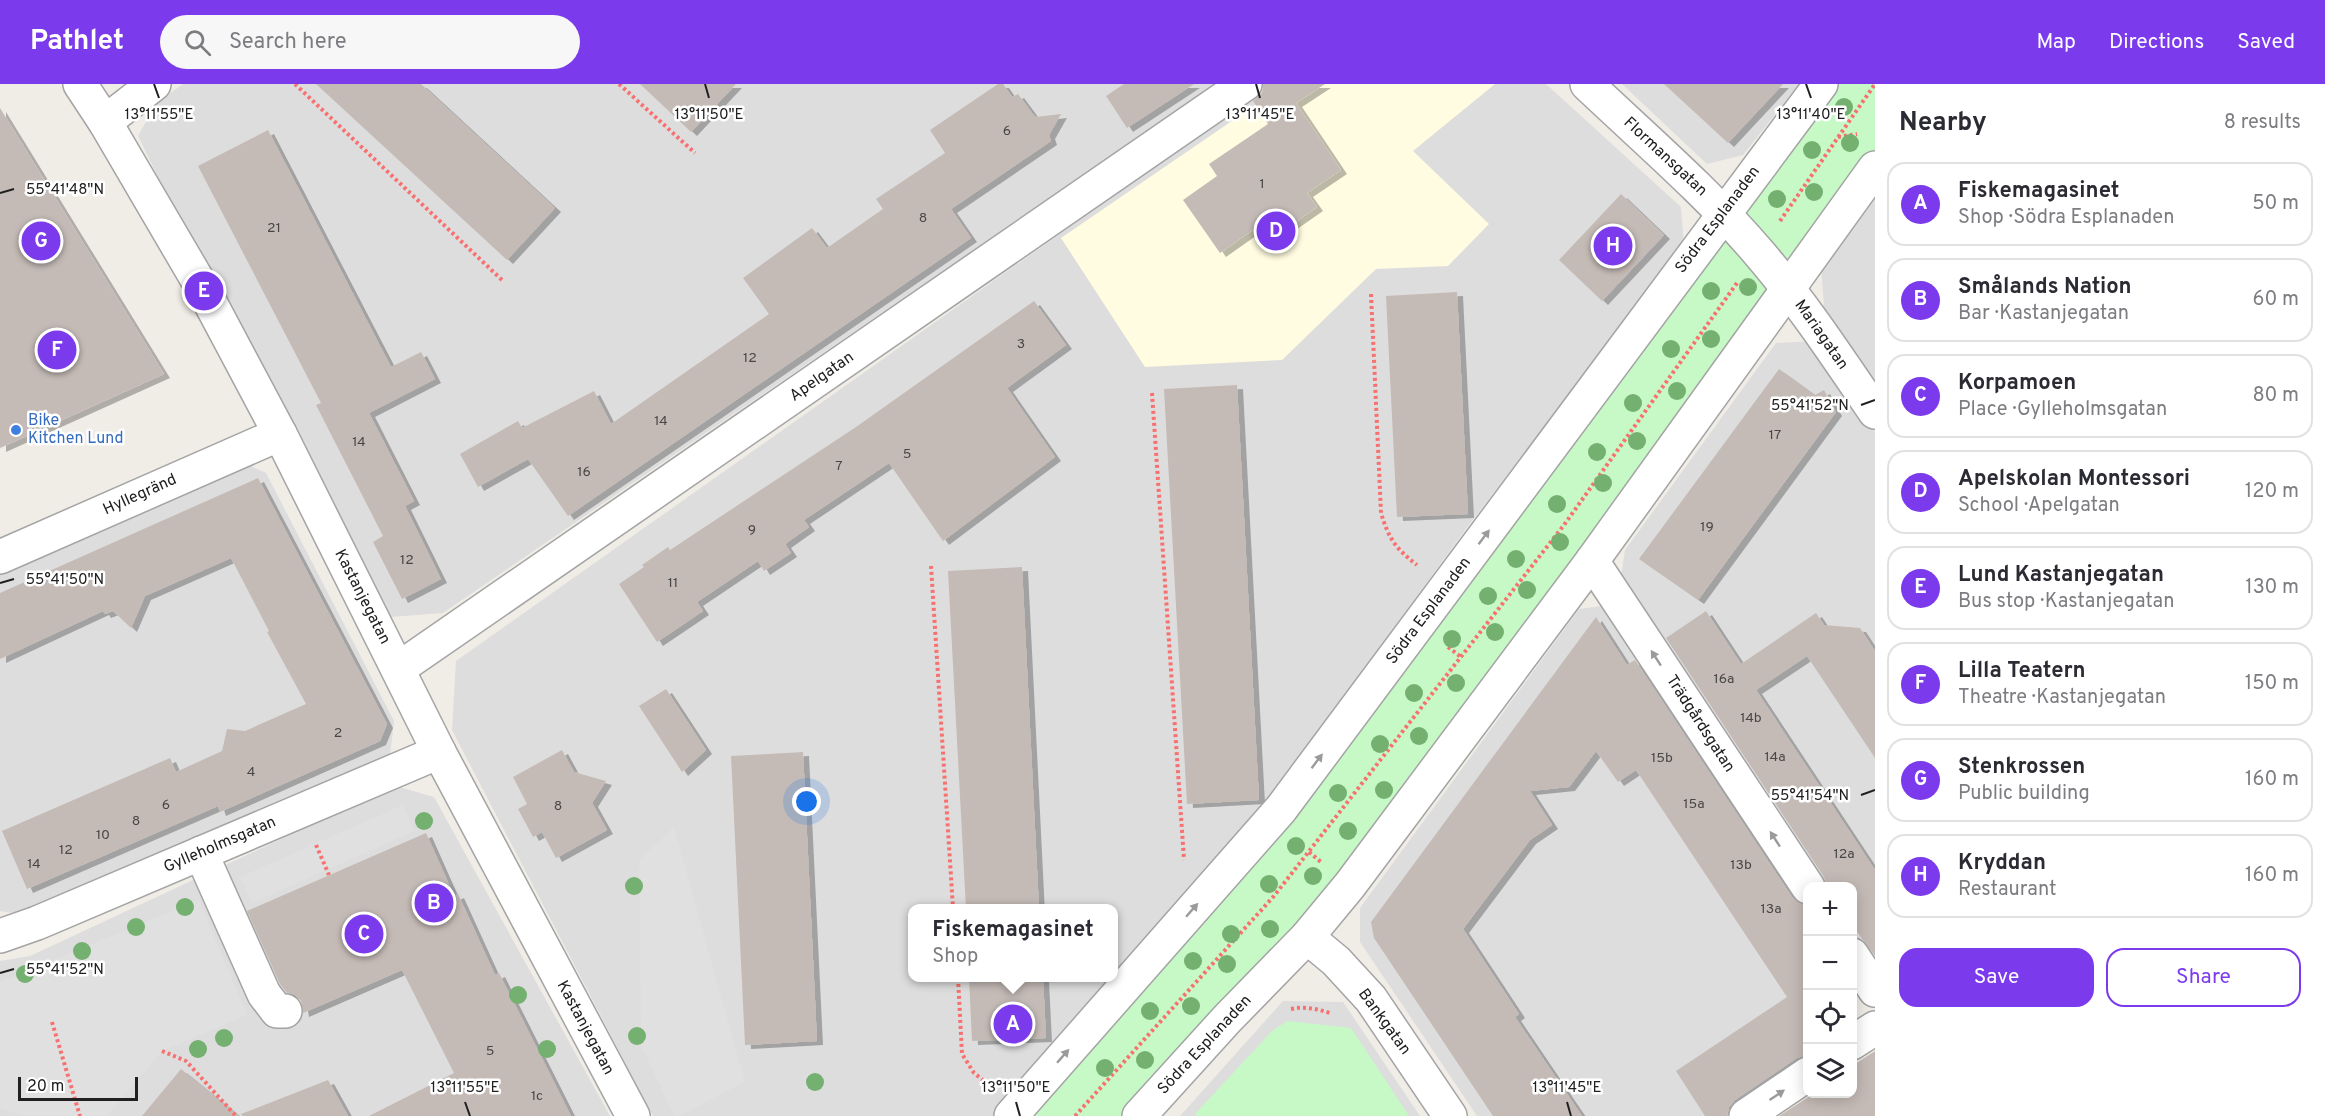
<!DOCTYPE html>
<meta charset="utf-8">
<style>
:root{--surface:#fff;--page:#f7f7f7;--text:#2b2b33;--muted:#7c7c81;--line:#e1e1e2;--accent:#7c3aed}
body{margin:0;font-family:Overpass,sans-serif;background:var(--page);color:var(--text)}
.controls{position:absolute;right:18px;bottom:18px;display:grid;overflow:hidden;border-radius:12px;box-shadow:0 3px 15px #0003}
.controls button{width:54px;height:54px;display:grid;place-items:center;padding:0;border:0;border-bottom:2px solid var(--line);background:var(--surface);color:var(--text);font:30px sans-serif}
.scale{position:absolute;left:18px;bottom:15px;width:120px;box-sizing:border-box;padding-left:6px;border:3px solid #202020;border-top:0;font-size:16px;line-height:21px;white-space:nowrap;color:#202020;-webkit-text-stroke:4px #fff;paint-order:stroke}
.you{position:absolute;left:807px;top:718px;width:21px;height:21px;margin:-15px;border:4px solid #fff;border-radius:50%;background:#1a73e8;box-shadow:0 0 0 9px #1a73e833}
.badge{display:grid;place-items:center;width:39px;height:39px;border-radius:50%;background:var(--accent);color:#fff;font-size:20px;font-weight:700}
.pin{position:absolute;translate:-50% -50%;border:3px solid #fff;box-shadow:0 2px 6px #0006}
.popup{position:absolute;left:908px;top:820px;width:210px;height:78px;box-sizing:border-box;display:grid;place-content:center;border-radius:12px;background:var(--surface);filter:drop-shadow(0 2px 4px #0005);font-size:20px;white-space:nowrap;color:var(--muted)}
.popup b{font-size:22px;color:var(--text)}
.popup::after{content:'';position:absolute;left:50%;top:100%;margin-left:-12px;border:12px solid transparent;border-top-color:var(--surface)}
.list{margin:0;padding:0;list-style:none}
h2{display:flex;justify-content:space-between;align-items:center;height:78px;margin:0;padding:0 24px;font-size:26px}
h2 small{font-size:20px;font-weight:400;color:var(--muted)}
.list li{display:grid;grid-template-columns:39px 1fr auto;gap:18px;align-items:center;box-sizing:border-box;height:84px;margin:0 12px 12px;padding:0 12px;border:2px solid var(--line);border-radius:18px}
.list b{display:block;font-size:22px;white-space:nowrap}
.list p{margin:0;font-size:20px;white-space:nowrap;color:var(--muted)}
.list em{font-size:20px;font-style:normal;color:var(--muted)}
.actions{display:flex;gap:12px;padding:18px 24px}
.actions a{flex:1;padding:14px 0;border:2px solid var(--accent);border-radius:18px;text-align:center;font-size:21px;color:var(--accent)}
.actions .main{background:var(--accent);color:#fff}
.icon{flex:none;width:33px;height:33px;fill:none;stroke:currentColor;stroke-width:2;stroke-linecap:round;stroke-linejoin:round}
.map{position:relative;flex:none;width:1875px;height:1032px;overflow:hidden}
header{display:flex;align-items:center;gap:36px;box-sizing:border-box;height:84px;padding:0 30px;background:var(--accent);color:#fff}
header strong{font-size:28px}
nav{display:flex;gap:33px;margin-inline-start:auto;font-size:21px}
.search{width:420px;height:54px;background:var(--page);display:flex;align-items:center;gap:15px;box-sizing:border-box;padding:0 21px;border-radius:33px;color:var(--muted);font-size:22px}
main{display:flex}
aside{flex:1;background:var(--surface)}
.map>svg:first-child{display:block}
</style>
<header>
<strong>Pathlet</strong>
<div class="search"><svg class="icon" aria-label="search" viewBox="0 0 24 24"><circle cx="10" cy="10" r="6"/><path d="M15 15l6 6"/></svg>Search here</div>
<nav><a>Map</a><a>Directions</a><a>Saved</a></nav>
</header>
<main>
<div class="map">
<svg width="1875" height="1032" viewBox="0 0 1875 1032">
<defs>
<filter id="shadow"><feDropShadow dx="6" dy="4" stdDeviation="0" flood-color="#0004"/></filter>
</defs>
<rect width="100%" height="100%" fill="#f0ece6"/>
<g fill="#dedddd" fill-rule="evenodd">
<path d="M 183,0 L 1216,0 L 443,529 L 390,533 L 212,203 L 138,52 L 156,20 Z"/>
<path d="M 1272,0 L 1546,0 L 1681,123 L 1684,163 L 1468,442 L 1321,644 L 1265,729 L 993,1032 L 653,1032 L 452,646 L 456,577 ZM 912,824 L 1114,824 L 1114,894 L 912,894 Z"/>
<path d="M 1622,0 L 1799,0 L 1743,71 L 1707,80 Z"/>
<path d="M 1875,111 L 1875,308 L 1825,236 L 1821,183 Z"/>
<path d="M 1815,257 L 1875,348 L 1875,891 L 1853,857 L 1852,802 L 1816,802 L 1619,506 L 1625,466 L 1776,259 Z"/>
<path d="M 244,379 L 266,389 L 394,637 L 390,671 L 26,831 L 0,827 L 0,490 Z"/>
<path d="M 1609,521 L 1807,833 L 1807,970 L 1719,1032 L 1477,1032 L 1360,858 L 1360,824 L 1579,525 Z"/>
<path d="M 395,702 L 434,713 L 610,1032 L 0,1032 L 0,877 L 30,872 Z"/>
<path d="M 1283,917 L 1343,918 L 1420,1032 L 1180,1032 Z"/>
</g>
<path fill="#fffce1" d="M 1286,0 L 1495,0 L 1413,67 L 1489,140 L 1448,182 L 1376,185 L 1282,276 L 1145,283 L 1061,154 Z"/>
<g fill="#c6f9c5">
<path d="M 1821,0 L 1875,0 L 1875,84 L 1350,801 L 1139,1032 L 1011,1032 L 1281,725 Z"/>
<path d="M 1287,937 L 1351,944 L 1409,1032 L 1197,1032 L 1195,1030 L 1272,947 Z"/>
</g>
<g fill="#e0e0e0">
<path d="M 403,721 L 414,747 L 252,819 L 240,793 Z"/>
<path d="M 674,743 L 745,998 L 679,1032 L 674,1032 L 641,961 L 639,776 Z"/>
<path d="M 199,816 L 247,931 L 162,967 L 107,1032 L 25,1032 L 0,1024 L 0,898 Z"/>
</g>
<g fill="#c5bbb6" filter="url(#shadow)">
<path d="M 316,0 L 421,0 L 555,124 L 507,176 Z"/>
<path d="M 640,0 L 736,0 L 691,48 Z"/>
<path d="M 998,0 L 1003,0 L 1012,13 L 1018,10 L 1035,33 L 1061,30 L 1049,51 L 1051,57 L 951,125 L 971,154 L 568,432 L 528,375 L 478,403 L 460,370 L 518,337 L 522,344 L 594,307 L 611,340 L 769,230 L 743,194 L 812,144 L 827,164 L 883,125 L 876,115 L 945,69 L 930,46 Z"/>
<path d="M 1124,0 L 1194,0 L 1127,44 L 1106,12 Z"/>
<path d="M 1263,0 L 1325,0 L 1296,19 L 1341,86 L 1307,109 L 1317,123 L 1264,160 L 1254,145 L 1220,169 L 1183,116 L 1217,92 L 1209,80 L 1268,40 L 1253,17 L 1262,9 Z"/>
<path d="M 1664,0 L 1783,0 L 1728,59 Z"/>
<path d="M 0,24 L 164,290 L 0,364 Z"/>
<path d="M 268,46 L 391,283 L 421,268 L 435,295 L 369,329 L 414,417 L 405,422 L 441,495 L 402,515 L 373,458 L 383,452 L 316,321 L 321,319 L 198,82 Z"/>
<path d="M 1621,110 L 1664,151 L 1602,217 L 1559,176 Z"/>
<path d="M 1457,208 L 1468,430 L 1397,433 L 1386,212 Z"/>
<path d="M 1034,217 L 1066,261 L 1007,304 L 1055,373 L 943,457 L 889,379 L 804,436 L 809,443 L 785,460 L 791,469 L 764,487 L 758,477 L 697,518 L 703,527 L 657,558 L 619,500 L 644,483 L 642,481 L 668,463 L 670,466 L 856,343 Z"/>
<path d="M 1779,285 L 1815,311 L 1824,306 L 1836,328 L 1698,516 L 1639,475 Z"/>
<path d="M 1237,301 L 1259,716 L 1187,720 L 1164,305 Z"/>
<path d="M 258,394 L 387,640 L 380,657 L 220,728 L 218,722 L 27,805 L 2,747 L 170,674 L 176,688 L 222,667 L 227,645 L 245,647 L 306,620 L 267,548 L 269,547 L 231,474 L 145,512 L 131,544 L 113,527 L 105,530 L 103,527 L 0,575 L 0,509 Z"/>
<path d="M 1022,483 L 1039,825 L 966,825 L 948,487 Z"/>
<path d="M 1706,527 L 1741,580 L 1816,529 L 1824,541 L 1860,544 L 1875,567 L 1875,674 L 1807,572 L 1756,606 L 1875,786 L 1875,872 L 1852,841 L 1852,802 L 1827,802 L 1824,793 L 1666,554 Z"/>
<path d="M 1596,533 L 1627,581 L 1635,576 L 1792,813 L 1799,819 L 1808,821 L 1808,971 L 1797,974 L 1735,1016 L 1729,1023 L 1727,1032 L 1705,1032 L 1676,987 L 1787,913 L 1636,686 L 1618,698 L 1596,667 L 1569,703 L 1530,707 L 1552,741 L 1530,756 L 1463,845 L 1519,930 L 1515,933 L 1582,1032 L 1493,1032 L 1374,854 L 1371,838 Z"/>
<path d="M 666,605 L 706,666 L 682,688 L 639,622 Z"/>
<path d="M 562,666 L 574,688 L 606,697 L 592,719 L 607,746 L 556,774 L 542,748 L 533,753 L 518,725 L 527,720 L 513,693 Z"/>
<path d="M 803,668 L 817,957 L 745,961 L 731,672 Z"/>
<path d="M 426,749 L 454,812 L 458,810 L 495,891 L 499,889 L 571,1032 L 369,1032 L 454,989 L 402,886 L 303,929 L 301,917 L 295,911 L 287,909 L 280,900 L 247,827 Z"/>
<path d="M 969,894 L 1043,894 L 1046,954 L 972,957 Z"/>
<path d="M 1875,967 L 1875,1032 L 1779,1032 L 1813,1010 L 1852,1010 L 1852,982 Z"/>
<path d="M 181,985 L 239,1032 L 142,1032 Z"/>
<path d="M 328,996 L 348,1032 L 242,1032 L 241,1030 Z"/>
</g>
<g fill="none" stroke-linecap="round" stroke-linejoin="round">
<g stroke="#a4a4a4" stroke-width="36">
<g id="minor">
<path d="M 80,0 L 105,38 L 204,207 L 280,350 L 439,668 L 633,1032"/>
<path d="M 1587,0 C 1645,55 1707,108 1759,169 C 1802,219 1838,274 1875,328"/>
<path d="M 105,38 L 154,0"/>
<path d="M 0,473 L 280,350"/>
<path d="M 1592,477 L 1808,803"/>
<path d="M 398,585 L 1245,0"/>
<path d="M 201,769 L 264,910 L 277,927 L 285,927"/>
<path d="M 0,852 L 37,839 L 439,668"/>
<path d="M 1307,853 L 1336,877 L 1371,915 L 1450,1032"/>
<path d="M 1852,871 L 1875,906"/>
<path d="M 1852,959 L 1875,944"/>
<path d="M 1011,1032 L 1281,725 L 1821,0"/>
<path d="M 1139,1032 L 1228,934 L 1307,853 L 1350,801 L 1592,477 L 1875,84"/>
<path d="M 1746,1032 L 1808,990"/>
</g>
</g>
<g stroke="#f8706f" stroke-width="4" stroke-dasharray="3 3" stroke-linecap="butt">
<path d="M 295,0 L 502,196"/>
<path d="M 619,0 L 695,69"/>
<path d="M 1838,53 L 1857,50"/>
<path d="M 1780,137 L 1875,0"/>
<path d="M 1371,210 L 1381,429 C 1389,455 1395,464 1417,481"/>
<path d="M 1152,309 L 1184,776"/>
<path d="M 931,482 L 953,824"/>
<path d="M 1448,563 L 1461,573"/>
<path d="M 316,761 L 329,791"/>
<path d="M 1309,768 L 1321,778"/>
<path d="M 958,894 L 962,970 L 974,989 L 989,1001"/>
<path d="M 1291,925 C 1305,922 1317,925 1330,929"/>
<path d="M 52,938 L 80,1032"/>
<path d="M 162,967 L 186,977 L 236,1032"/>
<path d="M 1075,1032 L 1274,812 L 1564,441 L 1737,199"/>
</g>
<use href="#minor" stroke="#fff" stroke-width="33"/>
</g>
<g fill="#74b06f">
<circle cx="1844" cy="23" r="9"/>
<circle cx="1850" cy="59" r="9"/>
<circle cx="1812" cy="66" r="9"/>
<circle cx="1814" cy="108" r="9"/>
<circle cx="1777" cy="115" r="9"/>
<circle cx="1748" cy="203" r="9"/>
<circle cx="1711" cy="207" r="9"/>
<circle cx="1711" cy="255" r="9"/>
<circle cx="1671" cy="265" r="9"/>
<circle cx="1677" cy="307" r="9"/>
<circle cx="1633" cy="319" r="9"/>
<circle cx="1637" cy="357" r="9"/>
<circle cx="1597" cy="368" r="9"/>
<circle cx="1603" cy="399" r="9"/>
<circle cx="1557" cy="420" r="9"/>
<circle cx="1560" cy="458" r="9"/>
<circle cx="1516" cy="475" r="9"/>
<circle cx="1527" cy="506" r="9"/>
<circle cx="1488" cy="512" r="9"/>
<circle cx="1495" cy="548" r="9"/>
<circle cx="1452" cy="555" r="9"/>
<circle cx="1456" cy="599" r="9"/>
<circle cx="1414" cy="609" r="9"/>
<circle cx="1419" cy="652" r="9"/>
<circle cx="1380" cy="660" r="9"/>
<circle cx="1384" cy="706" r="9"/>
<circle cx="1338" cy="709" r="9"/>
<circle cx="424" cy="737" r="9"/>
<circle cx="1348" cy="747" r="9"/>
<circle cx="1296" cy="762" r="9"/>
<circle cx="1313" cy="792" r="9"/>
<circle cx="1269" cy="800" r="9"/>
<circle cx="634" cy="802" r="9"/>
<circle cx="185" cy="823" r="9"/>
<circle cx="136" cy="843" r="9"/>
<circle cx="1270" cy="845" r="9"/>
<circle cx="1231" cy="850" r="9"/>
<circle cx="82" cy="867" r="9"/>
<circle cx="1193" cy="877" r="9"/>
<circle cx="1227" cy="880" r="9"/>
<circle cx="25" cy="890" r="9"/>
<circle cx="518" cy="911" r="9"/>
<circle cx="1191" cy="922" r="9"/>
<circle cx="1150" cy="927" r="9"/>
<circle cx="637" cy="952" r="9"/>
<circle cx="224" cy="954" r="9"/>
<circle cx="198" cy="965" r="9"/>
<circle cx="547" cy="965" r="9"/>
<circle cx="1145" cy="976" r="9"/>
<circle cx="1105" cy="984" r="9"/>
<circle cx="815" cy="998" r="9"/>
</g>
<defs><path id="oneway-solid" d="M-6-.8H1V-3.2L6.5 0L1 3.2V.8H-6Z" transform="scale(1.5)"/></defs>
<g fill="#9b9b9b">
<use href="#oneway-solid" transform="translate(1484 453) rotate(-53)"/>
<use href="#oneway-solid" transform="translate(1656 574) rotate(-123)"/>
<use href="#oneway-solid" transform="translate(1317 677) rotate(-53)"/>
<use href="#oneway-solid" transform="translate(1775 755) rotate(-123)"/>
<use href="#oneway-solid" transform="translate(1192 826) rotate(-49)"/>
<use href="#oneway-solid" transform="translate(1063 972) rotate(-49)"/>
<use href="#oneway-solid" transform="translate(1777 1011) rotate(-34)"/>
</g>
<path fill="none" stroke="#202020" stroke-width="2" d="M 154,0 L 159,14M 705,0 L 709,14M 1256,0 L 1260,14M 1806,0 L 1811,14M 0,109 L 14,105M 1861,321 L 1875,316M 0,499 L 14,495M 1861,711 L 1875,706M 0,889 L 14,885M 465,1018 L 470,1032M 1016,1018 L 1020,1032M 1567,1018 L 1571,1032"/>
<circle fill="#3f7fe0" stroke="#fff" stroke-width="2" cx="16" cy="346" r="6"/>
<g text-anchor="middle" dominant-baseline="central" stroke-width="5" stroke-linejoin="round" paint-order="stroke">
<g font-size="14" fill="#494746">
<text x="1007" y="47">6</text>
<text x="1262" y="100">1</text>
<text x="923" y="134">8</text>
<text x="274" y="144">21</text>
<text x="1021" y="260">3</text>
<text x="750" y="274">12</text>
<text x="661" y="337">14</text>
<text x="1775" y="351">17</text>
<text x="359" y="358">14</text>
<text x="907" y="370">5</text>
<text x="839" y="382">7</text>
<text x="584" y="388">16</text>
<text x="1707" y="443">19</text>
<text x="752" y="446">9</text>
<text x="407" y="476">12</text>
<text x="673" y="499">11</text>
<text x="1724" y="595">16a</text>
<text x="1751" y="634">14b</text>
<text x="338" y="649">2</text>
<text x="1775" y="673">14a</text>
<text x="1662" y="674">15b</text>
<text x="251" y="688">4</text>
<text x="1694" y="720">15a</text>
<text x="166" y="721">6</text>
<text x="558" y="722">8</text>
<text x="136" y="737">8</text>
<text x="103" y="751">10</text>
<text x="66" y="766">12</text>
<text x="1844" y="770">12a</text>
<text x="34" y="780">14</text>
<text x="1741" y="781">13b</text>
<text x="1771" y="825">13a</text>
<text x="490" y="967">5</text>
<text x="537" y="1012">1c</text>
</g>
<g font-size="16" fill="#202020" stroke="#fff">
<text transform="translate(1665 73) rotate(43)">Flormansgatan</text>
<text transform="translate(1718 136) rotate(-53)">Södra Esplanaden</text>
<text transform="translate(1821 251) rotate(55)">Mariagatan</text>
<text transform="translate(822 293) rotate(-35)">Apelgatan</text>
<text transform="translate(140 411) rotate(-24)">Hyllegränd</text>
<text transform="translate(362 513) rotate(63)">Kastanjegatan</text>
<text transform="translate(1429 527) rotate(-53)">Södra Esplanaden</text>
<text transform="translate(1700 640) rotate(57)">Trädgårdsgatan</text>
<text transform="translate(220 761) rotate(-23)">Gylleholmsgatan</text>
<text transform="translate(1384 938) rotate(54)">Bankgatan</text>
<text transform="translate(585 944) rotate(62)">Kastanjegatan</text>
<text transform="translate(1205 961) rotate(-47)">Södra Esplanaden</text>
</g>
<g font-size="16" fill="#366cbe" stroke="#fff" text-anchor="start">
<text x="28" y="337">Bike<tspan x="28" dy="18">Kitchen Lund</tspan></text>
</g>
</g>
<g font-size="15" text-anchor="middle" fill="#202020" stroke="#fff" stroke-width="5" stroke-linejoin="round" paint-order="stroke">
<text x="159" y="35">13°11'55"E</text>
<text x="709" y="35">13°11'50"E</text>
<text x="1260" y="35">13°11'45"E</text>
<text x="1811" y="35">13°11'40"E</text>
<text x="65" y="110">55°41'48"N</text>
<text x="1810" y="326">55°41'52"N</text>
<text x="65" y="500">55°41'50"N</text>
<text x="1810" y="716">55°41'54"N</text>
<text x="65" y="890">55°41'52"N</text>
<text x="465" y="1008">13°11'55"E</text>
<text x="1016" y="1008">13°11'50"E</text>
<text x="1567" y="1008">13°11'45"E</text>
</g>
</svg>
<div class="controls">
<button>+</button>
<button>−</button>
<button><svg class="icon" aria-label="locate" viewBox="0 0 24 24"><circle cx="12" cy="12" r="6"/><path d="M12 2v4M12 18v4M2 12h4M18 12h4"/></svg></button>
<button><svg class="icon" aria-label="layers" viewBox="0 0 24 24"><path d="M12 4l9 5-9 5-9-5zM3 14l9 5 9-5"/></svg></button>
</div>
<div class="scale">20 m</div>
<div class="you"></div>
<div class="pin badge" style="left:1013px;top:940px">A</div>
<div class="popup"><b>Fiskemagasinet</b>Shop</div>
<div class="pin badge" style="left:434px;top:819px">B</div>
<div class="pin badge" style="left:364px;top:850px">C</div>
<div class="pin badge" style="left:1276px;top:147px">D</div>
<div class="pin badge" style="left:204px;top:207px">E</div>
<div class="pin badge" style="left:57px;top:266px">F</div>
<div class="pin badge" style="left:41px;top:157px">G</div>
<div class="pin badge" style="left:1613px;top:162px">H</div>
</div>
<aside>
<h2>Nearby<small>8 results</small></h2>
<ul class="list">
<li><span class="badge">A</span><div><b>Fiskemagasinet</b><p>Shop · Södra Esplanaden</p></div><em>50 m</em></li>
<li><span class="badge">B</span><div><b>Smålands Nation</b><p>Bar · Kastanjegatan</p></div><em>60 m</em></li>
<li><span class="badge">C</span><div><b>Korpamoen</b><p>Place · Gylleholmsgatan</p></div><em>80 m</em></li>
<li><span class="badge">D</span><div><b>Apelskolan Montessori</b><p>School · Apelgatan</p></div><em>120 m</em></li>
<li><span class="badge">E</span><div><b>Lund Kastanjegatan</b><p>Bus stop · Kastanjegatan</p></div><em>130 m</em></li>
<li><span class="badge">F</span><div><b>Lilla Teatern</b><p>Theatre · Kastanjegatan</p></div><em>150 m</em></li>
<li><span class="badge">G</span><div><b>Stenkrossen</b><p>Public building</p></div><em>160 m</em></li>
<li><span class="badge">H</span><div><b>Kryddan</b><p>Restaurant</p></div><em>160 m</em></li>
</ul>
<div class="actions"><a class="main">Save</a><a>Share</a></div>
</aside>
</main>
